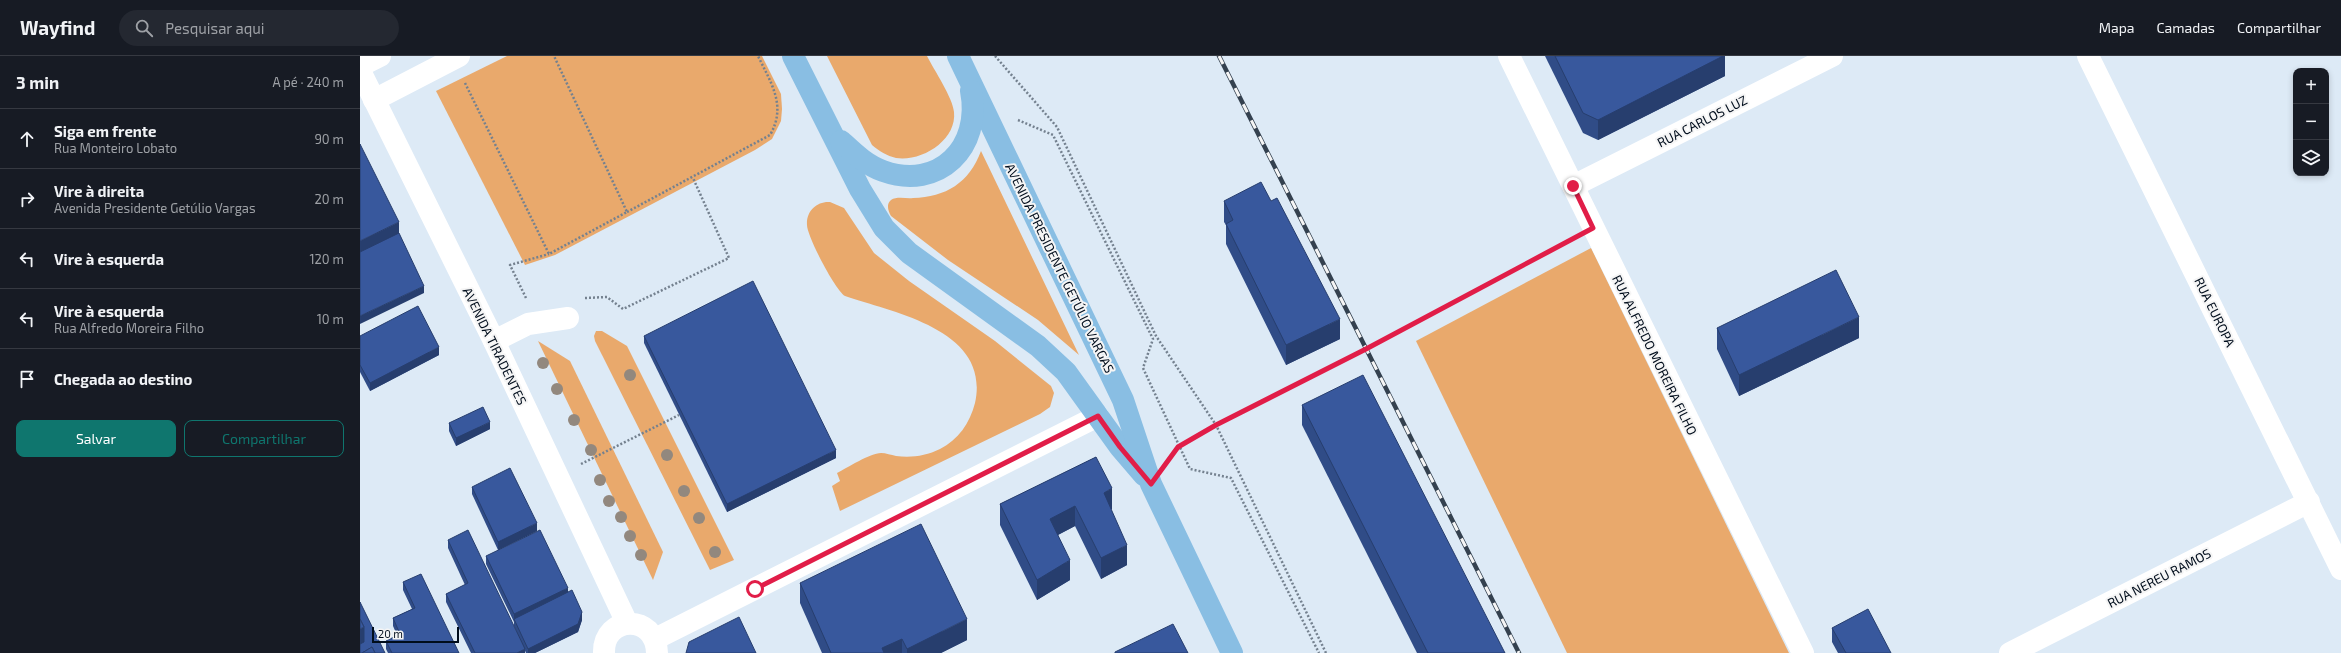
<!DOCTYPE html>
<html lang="pt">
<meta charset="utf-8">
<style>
:root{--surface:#171b24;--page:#242831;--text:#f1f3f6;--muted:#9ea1a6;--line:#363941;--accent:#0f766e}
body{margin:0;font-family:"Exo 2",sans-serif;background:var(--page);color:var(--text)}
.controls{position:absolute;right:12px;top:12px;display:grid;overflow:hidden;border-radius:8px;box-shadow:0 2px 6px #0003}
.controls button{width:36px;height:36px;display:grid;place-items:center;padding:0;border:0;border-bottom:1px solid var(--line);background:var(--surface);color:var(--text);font:20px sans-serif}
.scale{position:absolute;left:12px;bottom:10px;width:87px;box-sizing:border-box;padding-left:4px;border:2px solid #000d1c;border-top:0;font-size:11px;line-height:14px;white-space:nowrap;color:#000d1c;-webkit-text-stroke:3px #f5f5f5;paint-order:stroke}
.stop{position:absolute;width:12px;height:12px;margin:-9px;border:3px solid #e11d48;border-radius:50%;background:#fff}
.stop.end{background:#e11d48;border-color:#fff;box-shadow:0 1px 4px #0008}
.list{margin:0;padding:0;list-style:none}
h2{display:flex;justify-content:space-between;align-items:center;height:52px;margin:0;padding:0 16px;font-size:17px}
h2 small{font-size:13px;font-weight:400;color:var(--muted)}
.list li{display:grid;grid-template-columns:26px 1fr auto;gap:12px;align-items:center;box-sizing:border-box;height:60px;padding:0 16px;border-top:1px solid var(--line)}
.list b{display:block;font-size:15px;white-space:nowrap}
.list p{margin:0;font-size:13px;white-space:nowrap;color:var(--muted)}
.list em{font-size:13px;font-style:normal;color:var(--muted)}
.actions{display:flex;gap:8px;padding:12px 16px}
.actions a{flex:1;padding:9px 0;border:1px solid var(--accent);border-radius:8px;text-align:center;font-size:14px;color:var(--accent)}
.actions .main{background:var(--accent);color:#fff}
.icon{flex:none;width:22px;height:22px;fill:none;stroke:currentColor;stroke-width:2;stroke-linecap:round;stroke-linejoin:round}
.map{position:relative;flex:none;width:1981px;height:597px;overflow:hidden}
header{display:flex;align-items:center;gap:24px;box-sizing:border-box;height:56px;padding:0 20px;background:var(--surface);border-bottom:1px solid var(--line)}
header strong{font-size:19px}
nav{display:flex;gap:22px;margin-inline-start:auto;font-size:14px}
.search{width:280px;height:36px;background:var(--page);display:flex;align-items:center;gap:10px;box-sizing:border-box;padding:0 14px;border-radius:22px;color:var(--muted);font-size:15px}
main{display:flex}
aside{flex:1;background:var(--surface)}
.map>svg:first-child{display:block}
</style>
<header>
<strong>Wayfind</strong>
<div class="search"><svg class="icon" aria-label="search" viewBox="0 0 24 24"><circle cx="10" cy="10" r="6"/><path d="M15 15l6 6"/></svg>Pesquisar aqui</div>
<nav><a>Mapa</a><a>Camadas</a><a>Compartilhar</a></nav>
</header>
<main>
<aside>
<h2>3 min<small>A pé · 240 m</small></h2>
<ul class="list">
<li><svg class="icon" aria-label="ahead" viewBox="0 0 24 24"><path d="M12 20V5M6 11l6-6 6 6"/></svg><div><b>Siga em frente</b><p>Rua Monteiro Lobato</p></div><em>90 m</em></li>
<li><svg class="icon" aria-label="right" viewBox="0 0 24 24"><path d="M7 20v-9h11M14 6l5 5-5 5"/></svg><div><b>Vire à direita</b><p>Avenida Presidente Getúlio Vargas</p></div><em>20 m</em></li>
<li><svg class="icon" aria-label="left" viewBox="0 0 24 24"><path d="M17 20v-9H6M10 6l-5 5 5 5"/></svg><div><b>Vire à esquerda</b></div><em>120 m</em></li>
<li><svg class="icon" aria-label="left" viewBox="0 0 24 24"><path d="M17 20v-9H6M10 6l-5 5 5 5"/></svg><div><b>Vire à esquerda</b><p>Rua Alfredo Moreira Filho</p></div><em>10 m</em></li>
<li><svg class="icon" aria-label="arrive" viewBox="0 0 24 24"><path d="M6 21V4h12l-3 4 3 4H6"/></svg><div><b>Chegada ao destino</b></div></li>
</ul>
<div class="actions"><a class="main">Salvar</a><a>Compartilhar</a></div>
</aside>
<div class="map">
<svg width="1981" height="597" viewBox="0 0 1981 597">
<rect width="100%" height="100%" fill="#ddeaf6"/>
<g fill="#e9a96c">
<path d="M 147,0 L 402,0 L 421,38 L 422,53 L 421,65 L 412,83 L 395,94 L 195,199 L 165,209 L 76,35 Z"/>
<path d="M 467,0 L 567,0 C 574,14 593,42 594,56 C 597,84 562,106 536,102 C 527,100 519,95 512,89 Z"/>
<path d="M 621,95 L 719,299 L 678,264 L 588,204 L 531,160 C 528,155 526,148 531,144 C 537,140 547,143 553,142 C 586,141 609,127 621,95 Z"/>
<path d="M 470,146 L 484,152 L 514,197 L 549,225 L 635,285 L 691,330 L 694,337 L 690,351 L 680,358 L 480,455 L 472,430 L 480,425 L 477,417 C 487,412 510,397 521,397 C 526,397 531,399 536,400 C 551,402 566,400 580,393 C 598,384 610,367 615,347 C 631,274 535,257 485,240 C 475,234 447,180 447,169 C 446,155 457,145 470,146 Z"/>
<path d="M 1231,192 L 1429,597 L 1207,597 L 1056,285 Z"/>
<path d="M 236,275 L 242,275 L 267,290 L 374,504 L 350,514 L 235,285 L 234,280 Z"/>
<path d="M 178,285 L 210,305 L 303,496 L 293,524 Z"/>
</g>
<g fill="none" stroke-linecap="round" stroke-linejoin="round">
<g stroke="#74818f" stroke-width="2.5" stroke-dasharray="2 2" stroke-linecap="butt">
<path d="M 635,0 L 697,71 L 796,280 L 856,369 L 966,597"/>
<path d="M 105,27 L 189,198 L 267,156 L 194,0"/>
<path d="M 658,64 L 693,79 L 793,283 L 783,312 L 830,413 L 871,422 L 959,597"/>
<path d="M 267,156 L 410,79 C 427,50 411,27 398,0"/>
<path d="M 166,242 L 150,209 L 189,198"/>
<path d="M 225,242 L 247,241 L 263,253 L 369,202 L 333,122"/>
<path d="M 810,402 L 818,391 L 856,369 L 1006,293 L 1211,184"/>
<path d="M 221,408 L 319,359"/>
</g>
<g stroke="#fff" stroke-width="22">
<path d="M 1149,0 L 1443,597"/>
<path d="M 1728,0 L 1981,513"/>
<path d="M 0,10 L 20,0"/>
<path d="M 0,15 L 134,285 L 267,567"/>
<path d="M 14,44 L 99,0"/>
<path d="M 1213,130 L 1472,0"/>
<path d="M 134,285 L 168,268 L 208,262"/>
<path d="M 295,583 L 738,360"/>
<path d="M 244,597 C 243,559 296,557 297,597"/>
<path d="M 1650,597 L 1949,446"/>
</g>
<g stroke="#89bee3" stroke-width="22">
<path d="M 433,0 L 500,133 L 524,172 L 549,197 L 678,290 L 706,316 L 760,391 L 784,419"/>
<path d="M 598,0 L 763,344 L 791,428 L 872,597"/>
<path d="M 481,85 C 494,97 506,109 523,115 C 579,135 622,91 611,35"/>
</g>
<g stroke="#34414f" stroke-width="4.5">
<path id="rail" d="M 859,0 L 1159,597"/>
</g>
<use href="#rail" stroke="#f5f5f5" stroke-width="3" stroke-dasharray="9" stroke-linecap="butt"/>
</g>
<g fill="#92887e">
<circle cx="183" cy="307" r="6"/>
<circle cx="270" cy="319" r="6"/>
<circle cx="197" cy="333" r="6"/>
<circle cx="214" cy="364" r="6"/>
<circle cx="231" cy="394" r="6"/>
<circle cx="307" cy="399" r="6"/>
<circle cx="240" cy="424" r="6"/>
<circle cx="324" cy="435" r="6"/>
<circle cx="249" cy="445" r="6"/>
<circle cx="261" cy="461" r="6"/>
<circle cx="339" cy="462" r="6"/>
<circle cx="270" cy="480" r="6"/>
<circle cx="355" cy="496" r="6"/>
<circle cx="281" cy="499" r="6"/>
</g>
<g fill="#304c87">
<path d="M 1185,0 L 1365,0 L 1365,20 L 1238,84 L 1223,77 Z"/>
<path d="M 864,145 L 980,283 L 926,309 L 866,188 L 866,169 L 864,166 Z"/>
<path d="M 1357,272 L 1499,282 L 1379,340 L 1357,293 Z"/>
<path d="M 0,280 L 79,299 L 10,335 L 0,316 Z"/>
<path d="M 284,280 L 476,402 L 367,456 L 284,287 Z"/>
<path d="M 942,349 L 1145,597 L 1057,597 L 942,369 Z"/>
<path d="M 89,367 L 130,373 L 96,390 L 89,375 Z"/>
<path d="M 736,401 L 767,509 L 741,523 L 715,470 L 698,479 L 710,524 L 677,544 L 640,469 L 640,448 Z"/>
<path d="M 112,431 L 177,475 L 138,494 L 112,438 Z"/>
<path d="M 88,484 L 165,597 L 111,597 L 86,546 L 86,538 L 105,529 L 88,492 Z"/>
<path d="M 126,500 L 208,536 L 222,564 L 218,576 L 175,597 L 166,597 L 154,570 L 154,566 L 126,508 Z"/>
<path d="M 43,526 L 99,597 L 28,597 L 26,593 L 26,585 L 37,579 L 33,570 L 33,562 L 52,553 L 43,534 Z"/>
<path d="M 440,527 L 607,584 L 581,597 L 462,597 L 440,547 Z"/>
<path d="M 1472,572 L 1531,597 L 1478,597 L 1472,586 Z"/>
</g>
<g fill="#273e6e">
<path d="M 1363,0 L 1365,0 L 1365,20 L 1238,84 L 1238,64 Z"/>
<path d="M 39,166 L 39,181 L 0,200 L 0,185 Z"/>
<path d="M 64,230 L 64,237 L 0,268 L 0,260 Z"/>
<path d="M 1499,261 L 1499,282 L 1379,340 L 1379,319 Z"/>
<path d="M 980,263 L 980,283 L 926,309 L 926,289 Z"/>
<path d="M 79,291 L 79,299 L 10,335 L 10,327 Z"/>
<path d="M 130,366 L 130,373 L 96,390 L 96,382 Z"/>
<path d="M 476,394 L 476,402 L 367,456 L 367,448 Z"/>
<path d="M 752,432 L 752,453 L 744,457 L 744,437 Z"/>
<path d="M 715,450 L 715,470 L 690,483 L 690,463 Z"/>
<path d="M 177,467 L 177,475 L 138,494 L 138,486 Z"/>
<path d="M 767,489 L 767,509 L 741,523 L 741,502 Z"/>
<path d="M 710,504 L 710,524 L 677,544 L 677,524 Z"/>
<path d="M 208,532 L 208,539 L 154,563 L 154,566 L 154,558 Z"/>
<path d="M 222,556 L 222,564 L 218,576 L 175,597 L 168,597 L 168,593 Z"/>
<path d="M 607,563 L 607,584 L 581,597 L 547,597 L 547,593 Z"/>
<path d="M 4,571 L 4,597 L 0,597 L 0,573 Z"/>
<path d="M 542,583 L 542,597 L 522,597 L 522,592 Z"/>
<path d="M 165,593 L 165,597 L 157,597 Z"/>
</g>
<g fill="#38589d" stroke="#273e6e">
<path d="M 1195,0 L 1363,0 L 1238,64 L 1223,57 Z"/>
<path d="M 0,88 L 39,166 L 0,185 Z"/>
<path d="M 901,126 L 911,145 L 917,142 L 980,263 L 926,289 L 866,168 L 873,164 L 864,145 Z"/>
<path d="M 39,177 L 64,230 L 0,260 L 0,196 Z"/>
<path d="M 1476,214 L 1499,261 L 1379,319 L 1357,272 Z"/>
<path d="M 393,225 L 476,394 L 367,448 L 284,280 Z"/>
<path d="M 58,250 L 79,291 L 10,327 L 0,309 L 0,280 Z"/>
<path d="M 1003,319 L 1145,597 L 1068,597 L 942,349 Z"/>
<path d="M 123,351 L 130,366 L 96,382 L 89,367 Z"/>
<path d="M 736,401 L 752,432 L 744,437 L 767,489 L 741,502 L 715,450 L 690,463 L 710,504 L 677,524 L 640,448 Z"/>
<path d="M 150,412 L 177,467 L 138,486 L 112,431 Z"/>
<path d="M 561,468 L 607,563 L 547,593 L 542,583 L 522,592 L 524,597 L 471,597 L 440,527 Z"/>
<path d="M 108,474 L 165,593 L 157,597 L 115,597 L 86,538 L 108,527 L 88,484 Z"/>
<path d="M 180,474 L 208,532 L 154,558 L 126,500 Z"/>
<path d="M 61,518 L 99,597 L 32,597 L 26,585 L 40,578 L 33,562 L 55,552 L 43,526 Z"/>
<path d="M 212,534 L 222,556 L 218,568 L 168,593 L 154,563 Z"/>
<path d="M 0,546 L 25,597 L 15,597 L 12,591 L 2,597 L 0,597 L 0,588 L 4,586 L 4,571 L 0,563 Z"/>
<path d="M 1508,553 L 1531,597 L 1486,597 L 1472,572 Z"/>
<path d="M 379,561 L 396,597 L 326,597 L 329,586 Z"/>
<path d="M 0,563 L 4,571 L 0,573 Z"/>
<path d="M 813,568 L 828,597 L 755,597 L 755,596 Z"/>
<path d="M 12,591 L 15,597 L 2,597 Z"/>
</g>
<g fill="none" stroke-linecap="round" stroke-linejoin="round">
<path stroke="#e11d48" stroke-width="5" d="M 395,533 L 738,360 L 760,391 L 791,428 L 818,391 L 856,369 L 1006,293 L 1233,172 L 1213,130"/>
</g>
<g text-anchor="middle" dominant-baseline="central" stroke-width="4" stroke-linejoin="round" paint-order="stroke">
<g font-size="13" fill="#000d1c" stroke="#f5f5f5">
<text transform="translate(1342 65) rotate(-27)">RUA CARLOS LUZ</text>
<text transform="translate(700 212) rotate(64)">AVENIDA PRESIDENTE GETÚLIO VARGAS</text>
<text transform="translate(1855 256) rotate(64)">RUA EUROPA</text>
<text transform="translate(135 290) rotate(64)">AVENIDA TIRADENTES</text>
<text transform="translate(1295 299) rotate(64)">RUA ALFREDO MOREIRA FILHO</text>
<text transform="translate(1799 522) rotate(-27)">RUA NEREU RAMOS</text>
</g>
</g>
</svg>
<div class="controls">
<button>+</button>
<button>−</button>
<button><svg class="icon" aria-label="layers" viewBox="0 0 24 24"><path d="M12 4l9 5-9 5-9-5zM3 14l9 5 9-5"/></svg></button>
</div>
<div class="scale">20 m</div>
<div class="stop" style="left:395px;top:533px"></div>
<div class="stop end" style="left:1213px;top:130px"></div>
</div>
</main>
